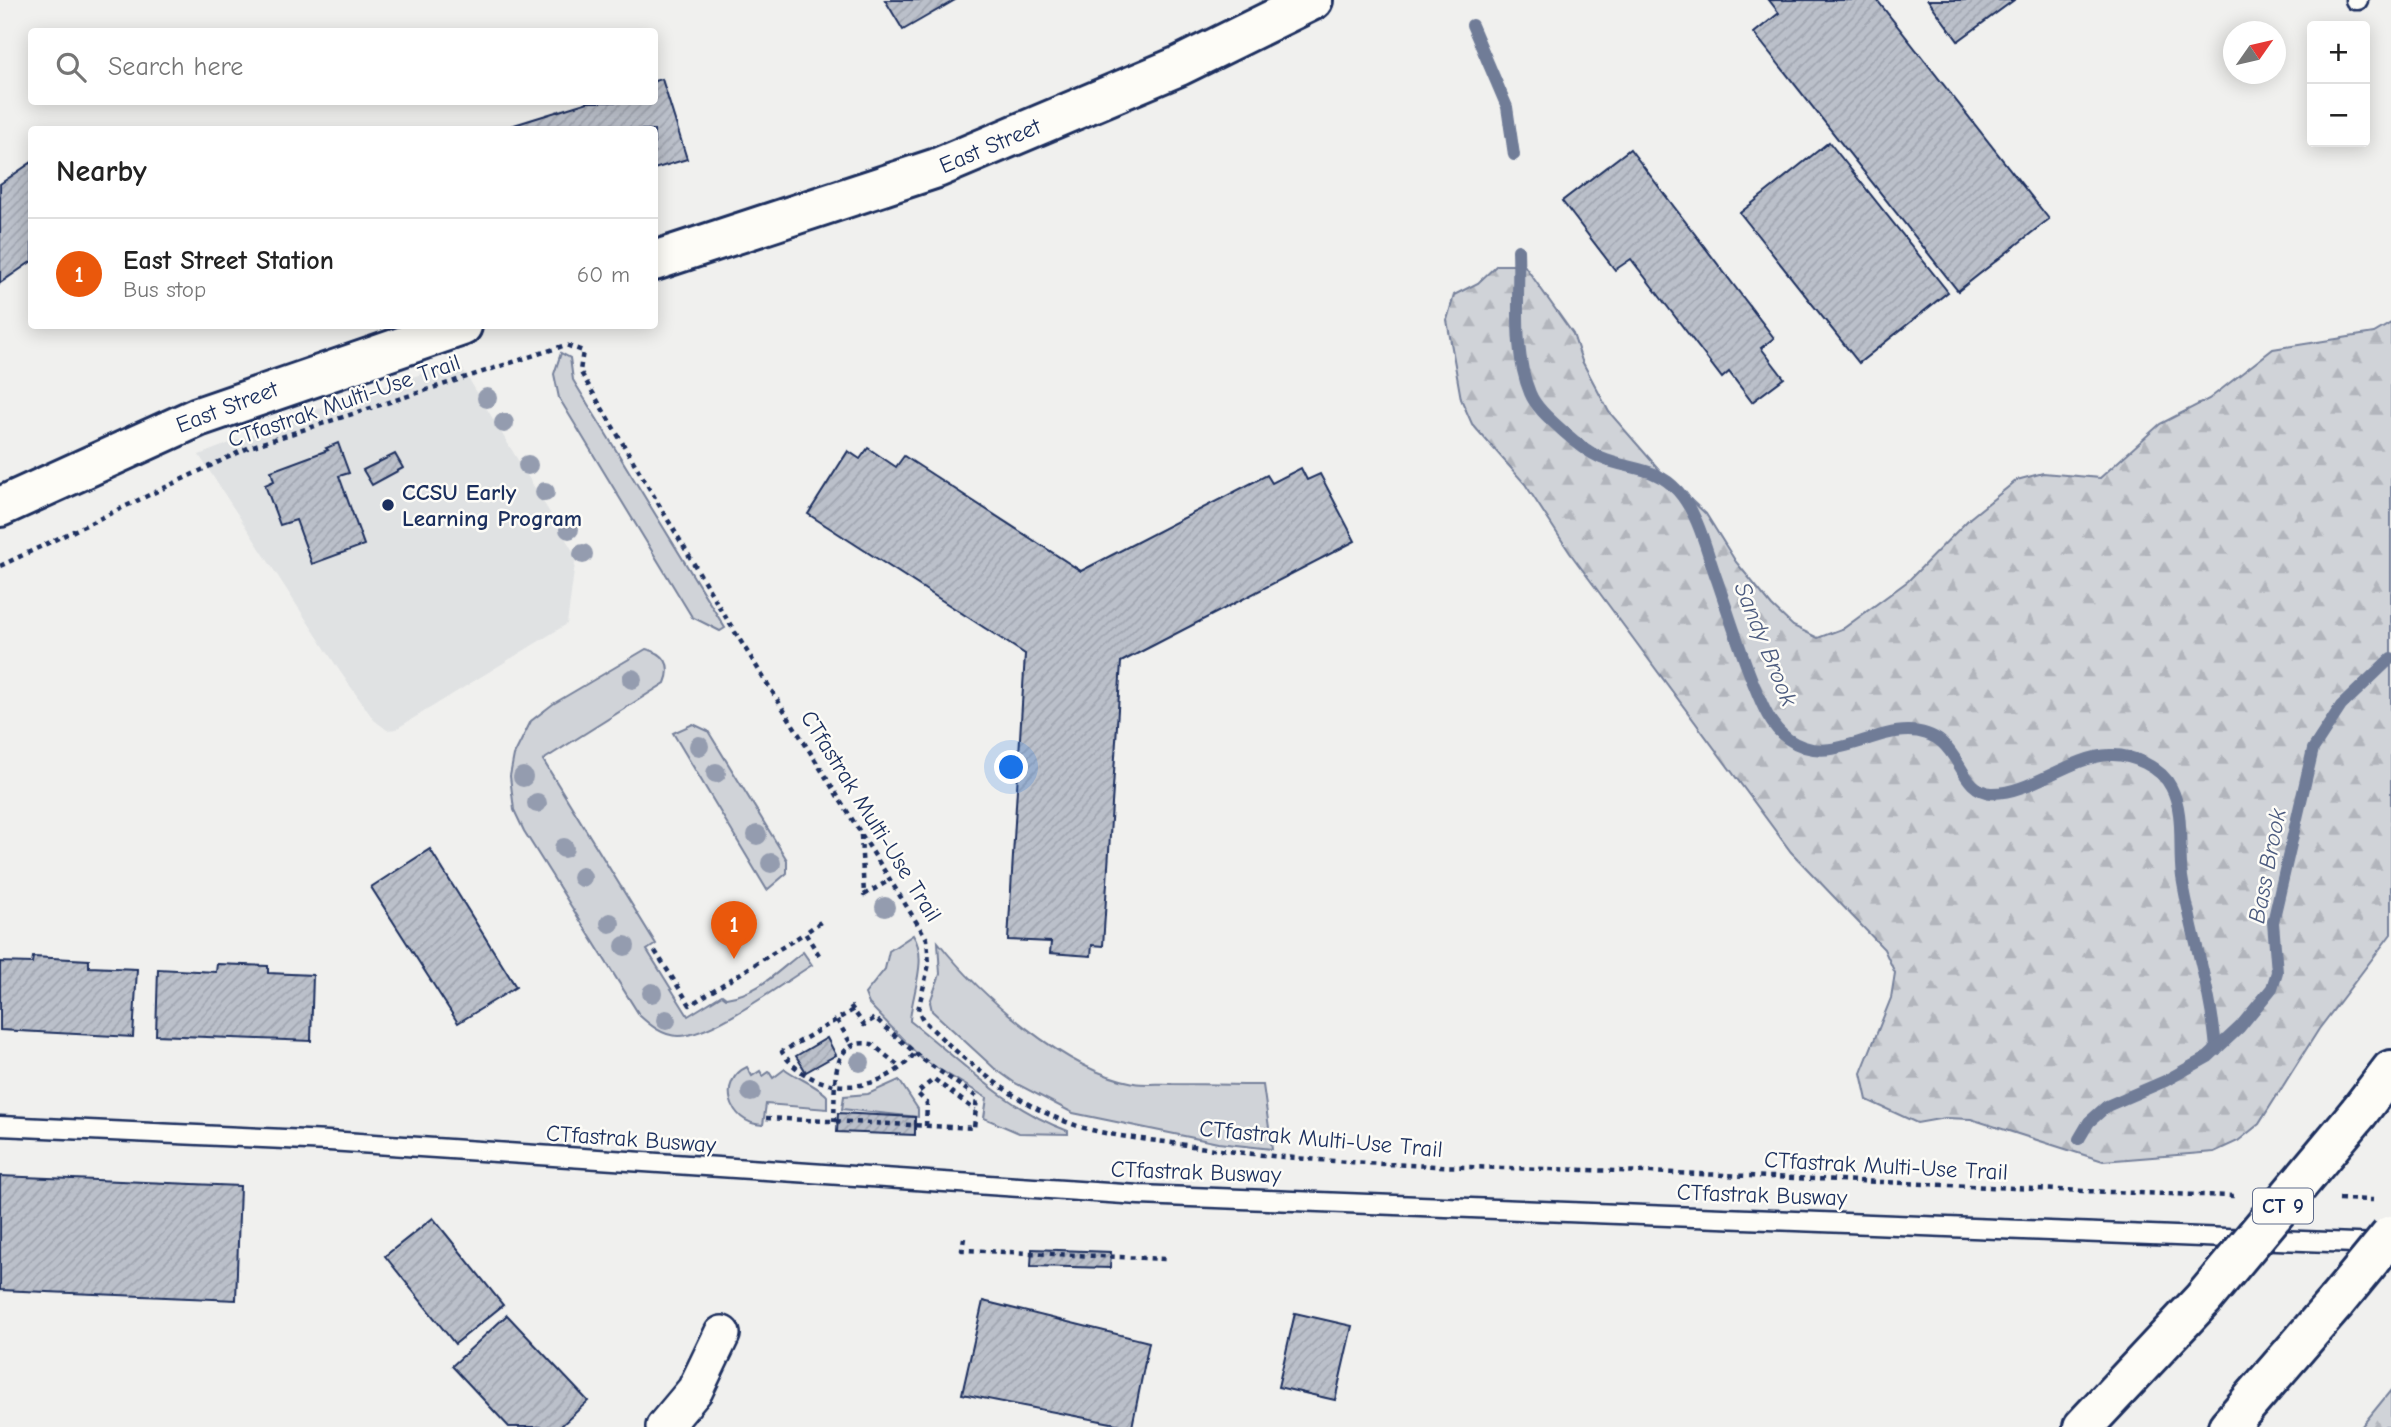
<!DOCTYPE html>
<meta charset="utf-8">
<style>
:root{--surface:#fff;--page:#f6f6f6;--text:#222;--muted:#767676;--line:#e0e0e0;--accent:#ea580c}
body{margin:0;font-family:"Comic Neue",sans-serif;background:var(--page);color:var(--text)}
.controls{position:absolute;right:21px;top:21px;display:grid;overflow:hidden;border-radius:7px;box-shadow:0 4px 18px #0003}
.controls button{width:63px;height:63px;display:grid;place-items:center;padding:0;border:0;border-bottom:2px solid var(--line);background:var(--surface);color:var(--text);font:35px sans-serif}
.compass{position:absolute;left:2223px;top:21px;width:63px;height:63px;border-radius:50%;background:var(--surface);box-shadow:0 4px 18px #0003;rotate:56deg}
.you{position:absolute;left:1012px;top:768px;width:24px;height:24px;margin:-18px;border:5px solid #fff;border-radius:50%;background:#1a73e8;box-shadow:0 0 0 10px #1a73e833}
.badge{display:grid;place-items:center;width:46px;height:46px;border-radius:50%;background:var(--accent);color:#fff;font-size:23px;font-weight:700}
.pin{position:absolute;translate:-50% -58px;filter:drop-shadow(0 2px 4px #0008)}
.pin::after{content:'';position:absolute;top:37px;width:24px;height:21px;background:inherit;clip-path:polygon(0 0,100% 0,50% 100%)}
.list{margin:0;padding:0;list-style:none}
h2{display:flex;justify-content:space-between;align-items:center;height:91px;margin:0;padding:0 28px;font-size:30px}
h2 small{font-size:23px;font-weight:400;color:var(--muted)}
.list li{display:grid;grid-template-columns:46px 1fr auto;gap:21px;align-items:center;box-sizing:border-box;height:112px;padding:0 28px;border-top:2px solid var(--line)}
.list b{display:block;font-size:26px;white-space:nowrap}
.list p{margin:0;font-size:23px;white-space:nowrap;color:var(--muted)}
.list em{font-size:23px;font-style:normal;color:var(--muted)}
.icon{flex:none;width:38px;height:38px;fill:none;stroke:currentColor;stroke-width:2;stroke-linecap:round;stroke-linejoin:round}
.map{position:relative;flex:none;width:2391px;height:1427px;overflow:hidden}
.search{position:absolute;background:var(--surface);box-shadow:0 4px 18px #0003;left:28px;top:28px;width:630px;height:77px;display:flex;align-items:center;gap:18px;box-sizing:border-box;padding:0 24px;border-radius:7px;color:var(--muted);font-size:26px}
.panel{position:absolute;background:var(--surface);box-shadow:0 4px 18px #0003;left:28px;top:126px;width:630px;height:203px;border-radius:7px}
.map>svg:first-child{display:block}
</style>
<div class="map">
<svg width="2391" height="1427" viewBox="0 0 2391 1427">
<defs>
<pattern id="forest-firs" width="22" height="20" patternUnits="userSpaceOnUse" patternTransform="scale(1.75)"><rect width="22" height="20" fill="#d0d3d8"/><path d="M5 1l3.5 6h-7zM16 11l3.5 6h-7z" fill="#b2b5bc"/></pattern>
<pattern id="building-hatch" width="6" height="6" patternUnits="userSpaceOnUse" patternTransform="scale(1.75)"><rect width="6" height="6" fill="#bbc0ca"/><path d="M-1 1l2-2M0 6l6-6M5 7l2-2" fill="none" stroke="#a0a5b0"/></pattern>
</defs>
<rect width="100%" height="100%" fill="#f0f0ee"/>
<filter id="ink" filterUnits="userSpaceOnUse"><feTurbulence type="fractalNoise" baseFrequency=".0143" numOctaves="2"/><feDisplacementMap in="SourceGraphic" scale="14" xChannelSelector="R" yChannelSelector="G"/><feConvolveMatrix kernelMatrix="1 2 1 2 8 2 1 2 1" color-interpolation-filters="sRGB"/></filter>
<g filter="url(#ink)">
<path fill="#e0e2e3" d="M 448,365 L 461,366 L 576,556 L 567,624 L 396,729 L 387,730 L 374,720 L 339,670 L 199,455 L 323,407 Z"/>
<g fill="#d0d3d8" stroke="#76819b" stroke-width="2">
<path d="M 561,353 L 570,358 L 573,380 L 725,628 L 720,631 L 692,617 L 559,398 L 554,374 Z"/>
<path d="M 646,649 C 664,653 673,664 665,683 L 543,760 L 656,944 L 647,950 L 688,1016 L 722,995 L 726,998 C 760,993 777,971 803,952 L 812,965 C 781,984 712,1037 678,1036 C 663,1036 650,1025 640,1016 L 524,831 L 514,810 L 510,776 L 514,755 L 531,721 L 553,704 Z"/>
<path d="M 693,724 L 708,731 L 787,860 L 787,873 L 767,890 L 673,733 Z"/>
<path d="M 913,935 C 929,959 911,995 910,1021 C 961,1061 1005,1108 1068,1131 L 1068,1134 L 1019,1133 L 984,1118 L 987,1098 L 922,1059 L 869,1004 L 865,994 L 885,969 L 889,951 Z"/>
<path d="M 938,942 C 980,995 1065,1071 1134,1083 C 1146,1085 1160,1083 1172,1084 C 1202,1084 1232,1085 1263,1085 L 1272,1149 L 1218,1143 L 1073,1113 L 1015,1083 L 994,1068 L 932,1011 L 930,1002 L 940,974 Z"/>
<path d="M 747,1067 L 752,1076 L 760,1071 L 763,1076 L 769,1072 L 773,1078 L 785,1069 C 797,1078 820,1087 827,1096 L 827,1109 L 766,1104 L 763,1125 C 727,1123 718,1080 747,1067 Z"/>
<path d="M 899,1080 L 918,1109 L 918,1117 L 842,1109 L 844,1096 L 868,1094 Z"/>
</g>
<g fill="url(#forest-firs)" stroke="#76819b" stroke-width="2">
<path d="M 1497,265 L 1524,265 L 1573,334 L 1582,361 L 1609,412 L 1663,474 L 1706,514 L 1736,562 L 1772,606 L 1793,626 L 1818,638 L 1844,628 L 1908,581 L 1970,518 L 2017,480 L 2043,473 L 2100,478 L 2160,424 L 2209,399 L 2273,349 L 2374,333 L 2391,323 L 2391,934 L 2319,1029 L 2259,1124 L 2238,1141 L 2214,1152 L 2103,1161 L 1971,1119 L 1945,1118 L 1917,1123 L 1867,1100 L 1861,1073 L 1891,998 L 1895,973 L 1884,949 L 1791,852 L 1570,553 L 1525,484 L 1472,424 L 1461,399 L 1447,320 L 1454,295 L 1478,283 Z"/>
<path d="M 2391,1390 L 2391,1427 L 2361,1427 Z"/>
</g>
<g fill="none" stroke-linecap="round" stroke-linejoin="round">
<g stroke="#6f7b97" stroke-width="12">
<path d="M 1472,25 L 1507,107 L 1514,155"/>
<path d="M 1518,250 C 1520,295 1512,350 1530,393 C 1536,408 1552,421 1564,432 C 1575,442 1588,452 1601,458 C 1629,470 1656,466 1678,491 C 1699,515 1706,550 1717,580 C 1729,615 1740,651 1754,685 C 1762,705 1770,726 1788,739 C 1828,767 1867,731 1908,731 C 1964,731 1954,791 1992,793 C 2030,794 2071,756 2110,755 C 2132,754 2161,767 2171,787 C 2185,813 2178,848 2182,877 C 2191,935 2212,991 2216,1050"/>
<path d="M 2079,1139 L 2089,1122 L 2107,1106 L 2165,1081 L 2208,1057 L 2240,1027 L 2272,988 L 2277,972 L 2273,922 L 2313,749 L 2341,706 L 2391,658"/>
</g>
</g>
<g fill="url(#building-hatch)" stroke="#1b2f5e" stroke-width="2">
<path d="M 885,0 L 955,0 L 903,30 Z"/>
<path d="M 1769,0 L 1877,0 L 2049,219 L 1958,291 L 1754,33 L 1779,13 Z"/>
<path d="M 1928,0 L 2014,0 L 1958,41 Z"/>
<path d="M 662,79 L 687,159 L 654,169 L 654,130 L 498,130 L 588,102 L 654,102 L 654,81 Z"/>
<path d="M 1829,142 L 1948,292 L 1859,363 L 1740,213 Z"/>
<path d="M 1630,149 L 1774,338 L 1761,348 L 1784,378 L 1752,402 L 1729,372 L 1722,378 L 1631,259 L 1615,270 L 1562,201 Z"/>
<path d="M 32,162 L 32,261 L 0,283 L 0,184 Z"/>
<path d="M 338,443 L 349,473 L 339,476 L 364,545 L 312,564 L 296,520 L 280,525 L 265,485 L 274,481 L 271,471 L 328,450 L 326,448 Z"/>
<path d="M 868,448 L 896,467 L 904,456 L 1081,571 L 1267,475 L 1272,483 L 1301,468 L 1307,480 L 1320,474 L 1355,541 L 1121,662 L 1103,946 L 1092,945 L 1091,956 L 1050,953 L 1051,942 L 1008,940 L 1025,654 L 808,514 L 848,451 L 860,459 Z"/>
<path d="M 395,454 L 403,468 L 372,485 L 363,470 Z"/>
<path d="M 430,849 L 516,987 L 458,1023 L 371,887 Z"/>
<path d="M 33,957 L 89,960 L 89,967 L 137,969 L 133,1037 L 0,1030 L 0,962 L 32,963 Z"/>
<path d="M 217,964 L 268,966 L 268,973 L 313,975 L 311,1041 L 156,1035 L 158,969 L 216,972 Z"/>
<path d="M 827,1038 L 836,1055 L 806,1072 L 796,1056 Z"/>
<path d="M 838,1113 L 915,1117 L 915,1135 L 837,1132 Z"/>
<path d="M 0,1176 L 240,1186 L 236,1300 L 0,1290 Z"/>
<path d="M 433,1218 L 503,1305 L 455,1344 L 385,1256 Z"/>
<path d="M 1032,1249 L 1111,1252 L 1110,1268 L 1031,1266 Z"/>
<path d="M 983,1301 L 1149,1342 L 1132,1427 L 962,1394 Z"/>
<path d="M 1295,1313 L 1352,1326 L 1335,1400 L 1278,1387 Z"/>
<path d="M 507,1315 L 588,1401 L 560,1427 L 509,1427 L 452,1366 Z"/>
</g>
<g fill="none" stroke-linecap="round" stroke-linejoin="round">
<g stroke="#1b2f5e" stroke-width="23">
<g id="service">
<path d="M 2355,0 L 2358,0"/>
<path d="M 0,1126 L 329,1141 L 1139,1195 L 2380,1244"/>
</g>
</g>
<g stroke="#1b2f5e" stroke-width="40">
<path id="minor" d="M 664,1427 L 695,1390 L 722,1334"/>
</g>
<g stroke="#1b2f5e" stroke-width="44">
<g id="secondary">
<path d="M 654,261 L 937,168 L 1179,66 L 1313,0"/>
<path d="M 0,507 L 198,417 L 462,326"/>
</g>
</g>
<g stroke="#1b2f5e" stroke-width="44">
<g id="motorway">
<path d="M 2359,1112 L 2391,1070"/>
<path d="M 2083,1427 L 2204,1298"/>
<path d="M 2228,1427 L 2336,1302"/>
</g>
</g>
<g stroke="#1b2f5e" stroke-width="4.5" stroke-dasharray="5 5" stroke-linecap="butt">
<path d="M 0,566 L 250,447 L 566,345 L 583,351 L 580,371 L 720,608 L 927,939 L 929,964 L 918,1010 L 923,1020 C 964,1061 1017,1105 1072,1124 C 1108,1137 1148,1139 1186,1145 C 1338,1169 1493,1166 1646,1172 C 1843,1179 2039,1191 2236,1196"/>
<path d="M 861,835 L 864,895 L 890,880"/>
<path d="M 655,951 L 690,1005 L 805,933"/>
<path d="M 819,955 L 805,933 L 822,921"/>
<path d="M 853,1010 L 782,1052 C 813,1098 882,1096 915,1053"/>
<path d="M 837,1020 L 851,1044"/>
<path d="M 766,1118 L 974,1128 L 977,1097 L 922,1059 L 875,1018 L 864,1025 L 849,1004"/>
<path d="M 834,1122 C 836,1092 827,1036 872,1044 L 900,1067"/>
<path d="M 926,1126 L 927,1103 L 917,1093 L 934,1079 L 975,1110"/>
<path d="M 2339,1199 L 2373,1200"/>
<path d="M 964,1238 L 962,1250 L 1166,1259"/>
</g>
<use href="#service" stroke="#fdfcf7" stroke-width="18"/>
<use href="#minor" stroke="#fdfcf7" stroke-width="35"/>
<use href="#secondary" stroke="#fdfcf7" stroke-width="38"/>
<use href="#motorway" stroke="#fdfcf7" stroke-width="38"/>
<g stroke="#1b2f5e" stroke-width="44" stroke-linecap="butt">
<g id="motorway-bridge">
<path d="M 2204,1298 L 2359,1112"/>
<path d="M 2336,1302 L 2391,1235"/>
</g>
</g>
<use href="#motorway-bridge" stroke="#fdfcf7" stroke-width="38"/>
</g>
<g fill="#949caf">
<circle cx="487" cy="398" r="10"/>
<circle cx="504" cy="423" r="10"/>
<circle cx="528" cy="465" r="10"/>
<circle cx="545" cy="492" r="10"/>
<circle cx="569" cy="529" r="10"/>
<circle cx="583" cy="554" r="10"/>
<circle cx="632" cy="679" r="10"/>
<circle cx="699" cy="746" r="10"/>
<circle cx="716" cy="773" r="10"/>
<circle cx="523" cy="777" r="10"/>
<circle cx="537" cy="803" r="10"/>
<circle cx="757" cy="835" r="10"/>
<circle cx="564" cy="848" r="10"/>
<circle cx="771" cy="863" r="10"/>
<circle cx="582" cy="877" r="10"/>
<circle cx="885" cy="907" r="10"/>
<circle cx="610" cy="923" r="10"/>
<circle cx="625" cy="946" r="10"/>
<circle cx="652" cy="993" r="10"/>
<circle cx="666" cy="1020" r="10"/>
<circle cx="860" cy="1062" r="10"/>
<circle cx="751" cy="1092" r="10"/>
</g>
</g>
<circle fill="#1b2f5e" stroke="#fdfcf7" stroke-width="2.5" cx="388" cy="505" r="7"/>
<g text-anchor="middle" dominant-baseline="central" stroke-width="5" stroke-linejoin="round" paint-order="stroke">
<rect fill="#fdfcf7" stroke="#5f6c8c" stroke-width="2" x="2253" y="1188.5" width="60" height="35" rx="5"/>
<g font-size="21" font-weight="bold" fill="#1b2f5e">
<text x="2283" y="1206">CT 9</text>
</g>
<g font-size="23" fill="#1b2f5e" stroke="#fdfcf7">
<text transform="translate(990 146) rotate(-23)">East Street</text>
<text transform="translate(344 401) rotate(-19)">CTfastrak Multi-Use Trail</text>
<text transform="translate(227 407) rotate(-21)">East Street</text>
<text transform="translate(871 816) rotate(58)">CTfastrak Multi-Use Trail</text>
<text transform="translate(631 1139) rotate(4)">CTfastrak Busway</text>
<text transform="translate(1321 1139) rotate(5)">CTfastrak Multi-Use Trail</text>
<text transform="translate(1886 1166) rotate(3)">CTfastrak Multi-Use Trail</text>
<text transform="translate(1196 1172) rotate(2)">CTfastrak Busway</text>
<text transform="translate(1762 1195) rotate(2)">CTfastrak Busway</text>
</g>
<g font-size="23" font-weight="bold" fill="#1b2f5e" stroke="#fdfcf7" text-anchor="start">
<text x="402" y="492">CCSU Early<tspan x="402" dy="26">Learning Program</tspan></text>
</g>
<g font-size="24" font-style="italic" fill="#4c5b7f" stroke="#fdfcf7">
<text transform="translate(1766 644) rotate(68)">Sandy Brook</text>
<text transform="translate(2267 866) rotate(-79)">Bass Brook</text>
</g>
</g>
</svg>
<div class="controls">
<button>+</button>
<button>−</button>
</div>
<svg class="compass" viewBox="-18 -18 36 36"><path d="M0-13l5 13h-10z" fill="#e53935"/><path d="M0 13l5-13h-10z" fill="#767676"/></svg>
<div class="you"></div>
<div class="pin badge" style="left:734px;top:959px">1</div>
<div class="search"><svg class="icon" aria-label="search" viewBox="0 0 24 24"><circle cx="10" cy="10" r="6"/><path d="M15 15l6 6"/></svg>Search here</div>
<section class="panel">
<h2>Nearby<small></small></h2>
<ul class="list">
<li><span class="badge">1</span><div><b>East Street Station</b><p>Bus stop</p></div><em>60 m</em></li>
</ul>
</section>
</div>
